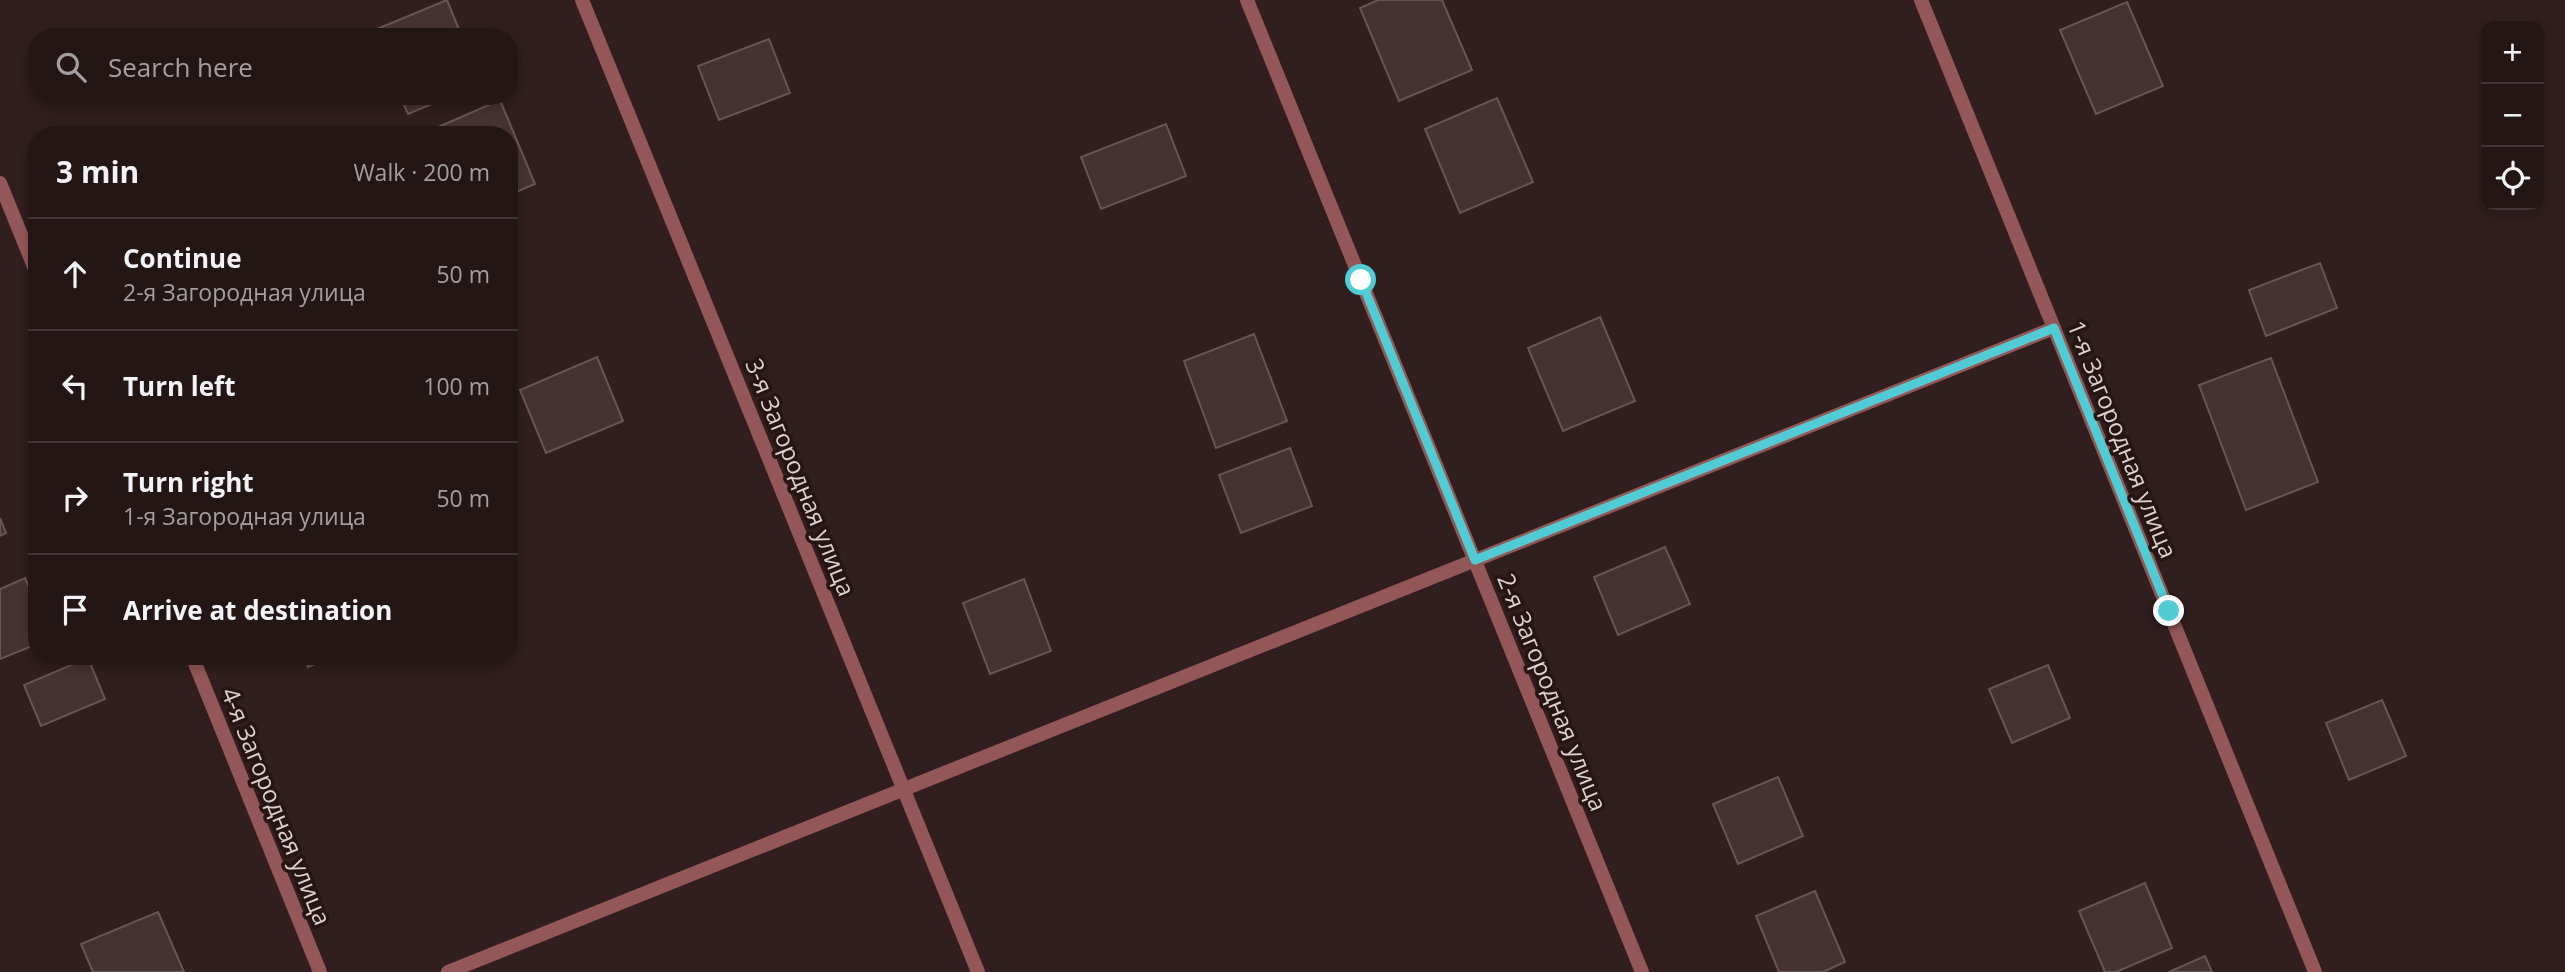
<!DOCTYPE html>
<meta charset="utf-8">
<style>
:root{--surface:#251616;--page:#2d1f1f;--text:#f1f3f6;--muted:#a39fa1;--line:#423535}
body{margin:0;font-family:"Open Sans",sans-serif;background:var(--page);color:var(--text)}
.controls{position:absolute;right:21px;top:21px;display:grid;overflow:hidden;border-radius:14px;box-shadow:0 4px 10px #0003}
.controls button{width:63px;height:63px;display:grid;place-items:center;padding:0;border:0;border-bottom:2px solid var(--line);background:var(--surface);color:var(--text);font:35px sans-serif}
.stop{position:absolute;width:21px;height:21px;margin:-16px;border:5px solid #51ccd4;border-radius:50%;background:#fff}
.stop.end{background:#51ccd4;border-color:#fff;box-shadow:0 2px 7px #0008}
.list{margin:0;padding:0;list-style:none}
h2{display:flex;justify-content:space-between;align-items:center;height:91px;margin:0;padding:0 28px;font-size:30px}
h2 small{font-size:23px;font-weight:400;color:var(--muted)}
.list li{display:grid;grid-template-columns:46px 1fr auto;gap:21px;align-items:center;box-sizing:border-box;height:112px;padding:0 28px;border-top:2px solid var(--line)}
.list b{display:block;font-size:26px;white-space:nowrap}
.list p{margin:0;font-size:23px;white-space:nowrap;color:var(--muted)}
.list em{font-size:23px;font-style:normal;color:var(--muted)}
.icon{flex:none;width:38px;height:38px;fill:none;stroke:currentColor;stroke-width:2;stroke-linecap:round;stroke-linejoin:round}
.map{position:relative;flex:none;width:2565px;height:972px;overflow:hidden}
.search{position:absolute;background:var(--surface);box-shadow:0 4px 10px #0003;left:28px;top:28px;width:490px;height:77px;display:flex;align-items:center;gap:18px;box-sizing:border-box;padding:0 24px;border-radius:28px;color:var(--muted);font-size:26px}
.panel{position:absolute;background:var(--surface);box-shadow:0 4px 10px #0003;left:28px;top:126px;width:490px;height:539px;border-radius:28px}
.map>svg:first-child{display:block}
</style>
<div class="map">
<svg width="2565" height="972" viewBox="0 0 2565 972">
<rect width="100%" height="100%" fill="#311e1e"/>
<g fill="#463231" stroke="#6b5554" stroke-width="2">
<path d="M 447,0 L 462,37 L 375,37 L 372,31 Z"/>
<path d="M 1378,0 L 1442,0 L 1472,70 L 1399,101 L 1360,8 Z"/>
<path d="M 2127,2 L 2163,86 L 2096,114 L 2060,30 Z"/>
<path d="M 769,39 L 790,93 L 719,120 L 698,66 Z"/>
<path d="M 400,96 L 451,96 L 408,114 Z"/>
<path d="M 1497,98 L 1533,182 L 1460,213 L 1425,129 Z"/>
<path d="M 500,100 L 535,184 L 509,195 L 509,135 L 420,135 Z"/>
<path d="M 1166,124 L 1186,176 L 1101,209 L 1081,157 Z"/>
<path d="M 2320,263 L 2337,308 L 2266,336 L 2249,290 Z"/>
<path d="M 1600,317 L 1635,401 L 1563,431 L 1528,348 Z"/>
<path d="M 1254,334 L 1287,421 L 1216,448 L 1184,361 Z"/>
<path d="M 597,357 L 623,421 L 546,453 L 520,390 Z"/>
<path d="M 2271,358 L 2318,482 L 2246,510 L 2199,385 Z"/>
<path d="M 1290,448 L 1312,506 L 1241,533 L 1219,475 Z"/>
<path d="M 0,518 L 6,533 L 0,536 Z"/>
<path d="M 1665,547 L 1690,604 L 1618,635 L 1594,577 Z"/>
<path d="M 25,578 L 37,605 L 37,644 L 0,659 L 0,589 Z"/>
<path d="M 1024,579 L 1051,651 L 990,674 L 963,603 Z"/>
<path d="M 303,656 L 333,656 L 308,667 Z"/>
<path d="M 88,658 L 105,699 L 41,726 L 24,685 Z"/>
<path d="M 2048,665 L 2070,718 L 2012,743 L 1989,689 Z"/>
<path d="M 2382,700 L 2406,756 L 2349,780 L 2326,723 Z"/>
<path d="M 1778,777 L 1803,836 L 1738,864 L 1713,804 Z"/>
<path d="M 2145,883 L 2172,948 L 2116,972 L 2105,972 L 2079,911 Z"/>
<path d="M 1815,891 L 1845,962 L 1823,972 L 1779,972 L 1756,916 Z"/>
<path d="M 158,912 L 184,972 L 93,972 L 81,944 Z"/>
<path d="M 2205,956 L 2212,972 L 2169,972 Z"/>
</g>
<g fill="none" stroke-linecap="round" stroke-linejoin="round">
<path stroke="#925756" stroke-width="14" d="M 448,972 L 2054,328"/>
<g stroke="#925756" stroke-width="14">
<path d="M 582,0 L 978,972"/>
<path d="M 1247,0 L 1642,972"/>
<path d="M 1921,0 L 2315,972"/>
<path d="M 0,183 L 37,274"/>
<path d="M 192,656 L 320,972"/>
</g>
</g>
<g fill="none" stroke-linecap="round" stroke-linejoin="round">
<path stroke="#51ccd4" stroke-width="9" d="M 1361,280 L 1475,560 L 2054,328 L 2169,611"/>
</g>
<g text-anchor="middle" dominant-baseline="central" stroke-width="7" stroke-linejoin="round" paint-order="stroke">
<g font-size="24" fill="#ddd0d0" stroke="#271514">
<text transform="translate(2123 439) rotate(68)">1-я Загородная улица</text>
<text transform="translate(801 477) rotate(68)">3-я Загородная улица</text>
<text transform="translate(1553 692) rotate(68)">2-я Загородная улица</text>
<text transform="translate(277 806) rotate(68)">4-я Загородная улица</text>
</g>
</g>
</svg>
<div class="controls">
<button>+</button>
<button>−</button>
<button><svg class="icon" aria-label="locate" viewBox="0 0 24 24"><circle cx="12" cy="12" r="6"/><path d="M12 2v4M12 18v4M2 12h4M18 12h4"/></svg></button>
</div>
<div class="stop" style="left:1361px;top:280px"></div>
<div class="stop end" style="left:2169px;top:611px"></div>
<div class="search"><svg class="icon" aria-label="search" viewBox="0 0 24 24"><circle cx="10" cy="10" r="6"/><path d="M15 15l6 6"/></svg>Search here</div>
<section class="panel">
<h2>3 min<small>Walk · 200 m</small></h2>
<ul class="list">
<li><svg class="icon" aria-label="ahead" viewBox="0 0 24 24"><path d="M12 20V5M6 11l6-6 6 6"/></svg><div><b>Continue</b><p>2-я Загородная улица</p></div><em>50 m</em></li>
<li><svg class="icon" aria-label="left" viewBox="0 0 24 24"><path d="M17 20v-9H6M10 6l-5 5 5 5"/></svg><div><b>Turn left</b></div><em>100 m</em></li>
<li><svg class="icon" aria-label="right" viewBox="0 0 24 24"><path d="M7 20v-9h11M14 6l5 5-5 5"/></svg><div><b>Turn right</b><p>1-я Загородная улица</p></div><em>50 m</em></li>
<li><svg class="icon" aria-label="arrive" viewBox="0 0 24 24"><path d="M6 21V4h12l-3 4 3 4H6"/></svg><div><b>Arrive at destination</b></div></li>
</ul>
</section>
</div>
